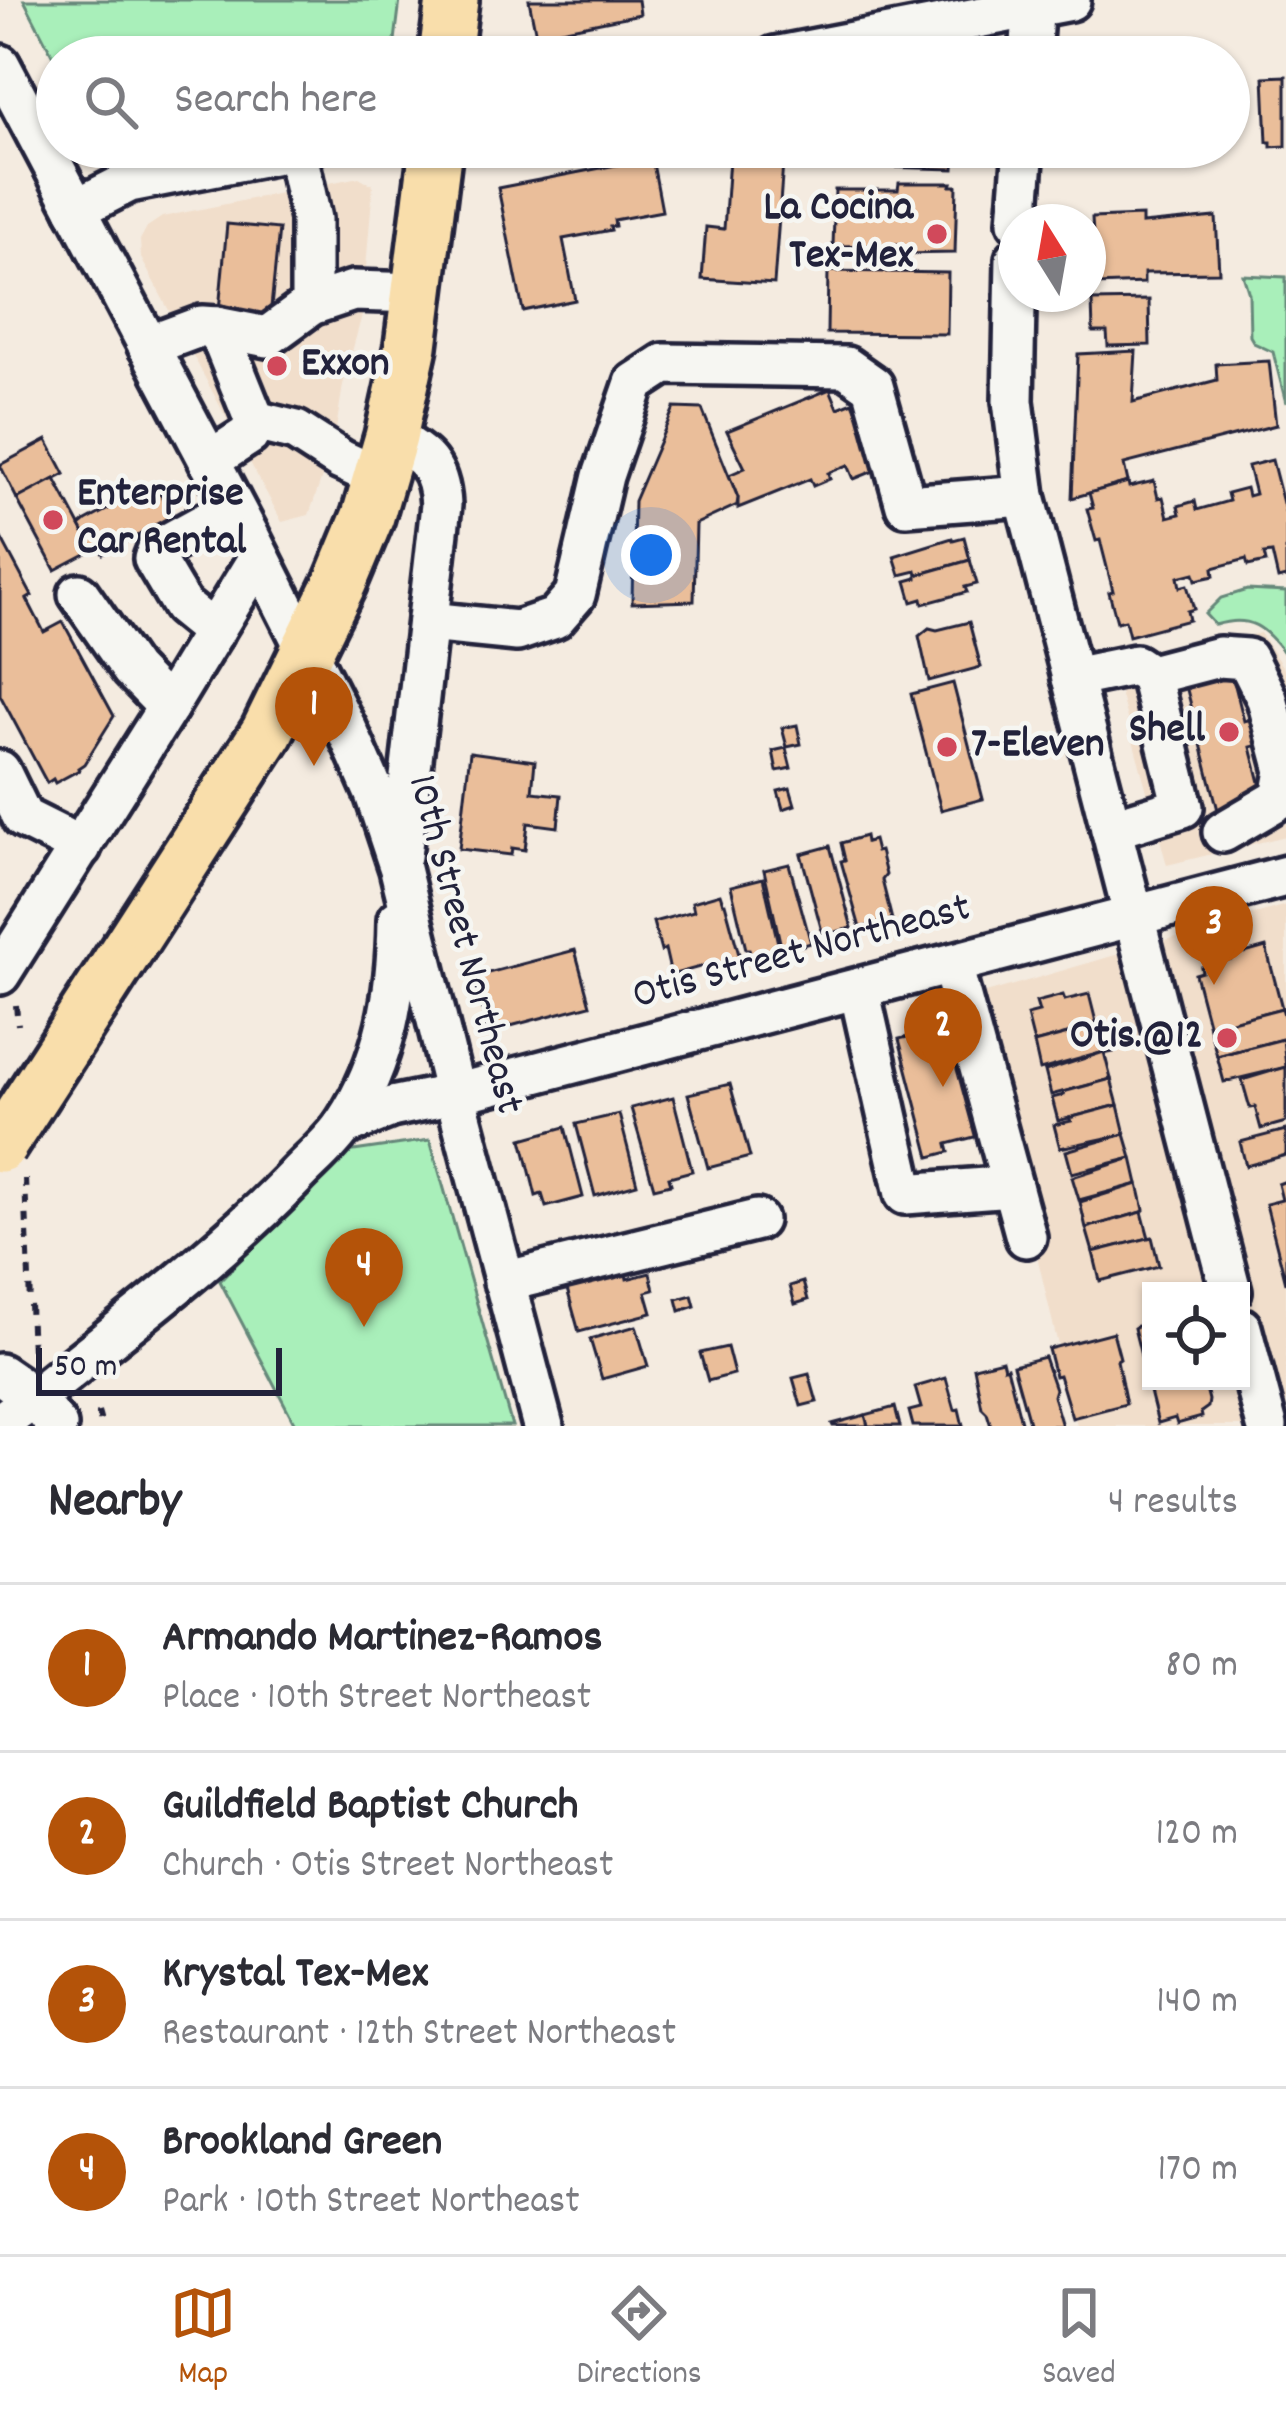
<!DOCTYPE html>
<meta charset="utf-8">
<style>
:root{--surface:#fff;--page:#f7f7f7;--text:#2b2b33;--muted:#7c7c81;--line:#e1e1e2;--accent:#b45309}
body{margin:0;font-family:Dekko,sans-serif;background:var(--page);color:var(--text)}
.controls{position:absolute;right:36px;bottom:36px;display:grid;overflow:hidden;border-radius:0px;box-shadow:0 3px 9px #0004}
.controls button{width:108px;height:108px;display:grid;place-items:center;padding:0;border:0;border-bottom:3px solid var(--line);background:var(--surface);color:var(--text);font:60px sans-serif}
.compass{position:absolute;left:998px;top:204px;width:108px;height:108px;border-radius:50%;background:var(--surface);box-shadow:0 3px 9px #0004;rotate:349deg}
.scale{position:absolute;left:36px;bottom:30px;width:246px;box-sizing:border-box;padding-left:12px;border:6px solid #22223b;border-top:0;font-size:33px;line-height:42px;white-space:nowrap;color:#22223b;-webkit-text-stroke:9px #f6f6f2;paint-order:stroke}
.you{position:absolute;left:651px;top:555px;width:42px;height:42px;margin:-30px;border:9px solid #fff;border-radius:50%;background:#1a73e8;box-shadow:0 0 0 18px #1a73e833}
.badge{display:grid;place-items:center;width:78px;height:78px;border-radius:50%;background:var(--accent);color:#fff;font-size:39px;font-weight:700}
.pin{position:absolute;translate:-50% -99px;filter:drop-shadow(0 3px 6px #0008)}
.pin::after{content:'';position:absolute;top:63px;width:42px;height:36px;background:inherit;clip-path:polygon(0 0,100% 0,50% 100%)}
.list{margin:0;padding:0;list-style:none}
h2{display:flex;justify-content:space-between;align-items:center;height:156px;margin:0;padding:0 48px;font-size:51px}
h2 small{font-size:39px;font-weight:400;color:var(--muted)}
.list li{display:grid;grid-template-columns:78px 1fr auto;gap:36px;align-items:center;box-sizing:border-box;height:168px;padding:0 48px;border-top:3px solid var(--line)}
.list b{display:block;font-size:45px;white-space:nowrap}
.list p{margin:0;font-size:39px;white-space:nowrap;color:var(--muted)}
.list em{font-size:39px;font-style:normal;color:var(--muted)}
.icon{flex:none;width:66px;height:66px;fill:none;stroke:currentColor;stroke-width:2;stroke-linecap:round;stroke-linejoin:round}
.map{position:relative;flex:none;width:1286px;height:1426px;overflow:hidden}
.search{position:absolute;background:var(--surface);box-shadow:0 3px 9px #0004;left:36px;right:36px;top:36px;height:132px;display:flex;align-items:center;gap:30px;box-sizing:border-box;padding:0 42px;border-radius:66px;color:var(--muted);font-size:45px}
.sheet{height:828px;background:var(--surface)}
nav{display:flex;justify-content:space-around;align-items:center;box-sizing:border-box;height:168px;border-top:3px solid var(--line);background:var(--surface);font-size:33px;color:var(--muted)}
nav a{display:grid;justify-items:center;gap:6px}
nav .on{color:var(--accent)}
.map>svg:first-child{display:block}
</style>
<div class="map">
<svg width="1286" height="1426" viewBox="0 0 1286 1426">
<rect width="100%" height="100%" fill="#f4ebe0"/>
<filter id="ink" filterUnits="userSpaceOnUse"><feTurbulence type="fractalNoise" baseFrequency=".00833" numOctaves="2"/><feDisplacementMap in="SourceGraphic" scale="24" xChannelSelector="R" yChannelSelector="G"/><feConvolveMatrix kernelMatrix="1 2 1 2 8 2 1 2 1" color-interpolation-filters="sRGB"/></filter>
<g filter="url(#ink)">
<g fill="#f1decb" fill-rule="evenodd">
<path d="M 359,177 L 373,185 L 362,315 L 343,385 L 334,442 L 309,515 L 282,522 L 141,258 L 140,240 L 147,227 L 162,217 Z"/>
<path d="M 1260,633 L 1286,672 L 1286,836 L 1167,865 L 1109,652 L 1166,653 Z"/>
<path d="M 1286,905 L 1286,1426 L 1077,1426 L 976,996 ZM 1151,1291 L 1241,1291 L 1241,1381 L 1151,1381 Z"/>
</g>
<g fill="#a9efba" stroke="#66887a" stroke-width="3">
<path d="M 24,0 L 400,0 L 393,57 L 57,57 L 57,64 Z"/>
<path d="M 1243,275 L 1286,277 L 1286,403 L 1273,352 L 1254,343 L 1250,336 L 1249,294 Z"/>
<path d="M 1247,590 L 1286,592 L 1286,655 C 1264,627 1251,614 1215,625 L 1205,614 L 1221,598 Z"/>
<path d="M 430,1140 L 512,1426 L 296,1426 L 220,1281 L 347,1152 Z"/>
</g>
<g fill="#eabe9a" stroke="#22223b" stroke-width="3">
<path d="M 529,0 L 638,0 L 640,14 L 536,35 Z"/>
<path d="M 1286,76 L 1286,146 L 1271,147 L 1271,142 L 1267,142 L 1264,77 Z"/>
<path d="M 847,147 L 955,147 L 954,169 L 847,166 Z"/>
<path d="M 652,158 L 662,211 L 614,220 L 615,226 L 610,227 L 611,230 L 563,239 L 575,300 L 523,311 L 498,188 Z"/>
<path d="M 729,159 L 783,163 L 774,284 L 702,279 L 706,227 L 724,229 Z"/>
<path d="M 899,183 L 952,183 L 951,186 L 957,186 L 955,253 L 900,254 L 900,245 L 833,246 L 835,190 L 898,190 Z"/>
<path d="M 1142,216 L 1142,224 L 1216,217 L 1219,272 L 1144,273 L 1144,283 L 1096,285 L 1092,218 Z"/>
<path d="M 227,224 L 279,229 L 269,327 L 218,321 Z"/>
<path d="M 828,271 L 948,273 L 947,334 L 827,333 Z"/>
<path d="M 1149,300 L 1150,345 L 1108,346 L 1107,332 L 1093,332 L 1092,301 Z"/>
<path d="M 1136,351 L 1133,402 L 1217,380 L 1216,364 L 1269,361 L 1276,425 L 1124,464 L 1128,482 L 1072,498 L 1078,354 Z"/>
<path d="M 830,389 L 838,408 L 853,402 L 879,469 L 854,479 L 848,465 L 828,473 L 830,479 L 813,486 L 810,479 L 738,508 L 738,498 L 729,475 L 745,468 L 727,431 Z"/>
<path d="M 674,408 L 702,409 L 738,498 L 737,505 L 696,524 L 694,601 L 632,603 L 634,501 Z"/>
<path d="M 47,440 L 65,474 L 17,499 L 0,465 Z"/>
<path d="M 1272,460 L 1286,515 L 1286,577 L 1278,579 L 1272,553 L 1264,554 L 1266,562 L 1248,566 L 1246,559 L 1213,568 L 1214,576 L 1196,580 L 1194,573 L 1178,577 L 1180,587 L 1187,585 L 1194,609 L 1187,611 L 1189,620 L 1129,636 L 1125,620 L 1117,622 L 1109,592 L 1113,591 L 1100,540 L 1096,541 L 1087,509 L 1093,508 L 1089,493 L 1128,482 L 1129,487 L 1154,481 L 1158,498 L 1163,497 L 1168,517 L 1180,514 L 1178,506 L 1195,501 L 1197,510 L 1229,501 L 1227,493 L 1246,488 L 1248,496 L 1255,494 L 1248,466 Z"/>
<path d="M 55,479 L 93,550 L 55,570 L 17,499 Z"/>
<path d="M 155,484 L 173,517 L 103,554 L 98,545 L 92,548 L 80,526 L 86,521 Z"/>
<path d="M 0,536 L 32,596 L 27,599 L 44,632 L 63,622 L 114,716 L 84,764 L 78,768 L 79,770 L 55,783 L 53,779 L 47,783 L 0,695 Z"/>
<path d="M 964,537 L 970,560 L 917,575 L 916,571 L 900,575 L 894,556 L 952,538 L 953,540 Z"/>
<path d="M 970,560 L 977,584 L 965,587 L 967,592 L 923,604 L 922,599 L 912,602 L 906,581 L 917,578 L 917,575 Z"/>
<path d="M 969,622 L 981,667 L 929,681 L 919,636 L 929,628 L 937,630 Z"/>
<path d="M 1230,666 L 1244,721 L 1257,718 L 1263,744 L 1251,747 L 1265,802 L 1219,814 L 1184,678 Z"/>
<path d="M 953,683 L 983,799 L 941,810 L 911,694 Z"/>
<path d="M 797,725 L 801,744 L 787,747 L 782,728 Z"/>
<path d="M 786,748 L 791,768 L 777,771 L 773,751 Z"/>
<path d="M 470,752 L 535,761 L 532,792 L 561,795 L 558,827 L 528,823 L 525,850 L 512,848 L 511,855 L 459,849 Z"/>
<path d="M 790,788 L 795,805 L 783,809 L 778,791 Z"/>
<path d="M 865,836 L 866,842 L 873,840 L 876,852 L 880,851 L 886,875 L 882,880 L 892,920 L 860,928 L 841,861 L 845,860 L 841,843 Z"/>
<path d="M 830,846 L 852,928 L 823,935 L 801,854 Z"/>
<path d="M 789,864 L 811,943 L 782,951 L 764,870 Z"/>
<path d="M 763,878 L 780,952 L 751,959 L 749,949 L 746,949 L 731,886 Z"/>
<path d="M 720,894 L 723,903 L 725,903 L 741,962 L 709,970 L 707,965 L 671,975 L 665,949 L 661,951 L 653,922 L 694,911 L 692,902 Z"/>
<path d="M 1241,937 L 1245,953 L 1266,947 L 1282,1008 L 1209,1027 L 1195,974 L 1202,972 L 1201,967 L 1231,959 L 1226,941 Z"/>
<path d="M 575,950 L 590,1005 L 488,1032 L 473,977 Z"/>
<path d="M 1089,994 L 1097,1026 L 1034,1043 L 1027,1015 L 1039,1012 L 1036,1002 L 1063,995 L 1065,1000 Z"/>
<path d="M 1282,1008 L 1286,1022 L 1286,1038 L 1217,1056 L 1209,1027 Z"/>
<path d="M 1106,1024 L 1113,1052 L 1104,1054 L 1104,1052 L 1040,1070 L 1034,1043 Z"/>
<path d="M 958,1025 L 986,1134 L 947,1144 L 949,1152 L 930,1157 L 899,1039 Z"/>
<path d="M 1283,1039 L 1286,1067 L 1224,1082 L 1217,1056 Z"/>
<path d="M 1104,1052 L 1111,1079 L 1051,1095 L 1045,1071 Z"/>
<path d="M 1286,1067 L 1286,1122 L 1261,1129 L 1255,1107 L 1250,1108 L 1242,1080 Z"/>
<path d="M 1111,1079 L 1118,1105 L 1058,1121 L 1052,1098 L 1064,1095 L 1063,1092 Z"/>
<path d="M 730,1084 L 750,1157 L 708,1168 L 688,1094 Z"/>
<path d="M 673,1097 L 692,1171 L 669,1177 L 671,1184 L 654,1188 L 631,1108 Z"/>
<path d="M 1118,1105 L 1125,1134 L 1060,1148 L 1054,1125 L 1071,1121 L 1069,1118 Z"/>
<path d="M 619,1114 L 637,1184 L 595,1196 L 576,1124 Z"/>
<path d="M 565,1127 L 583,1197 L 546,1207 L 542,1194 L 536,1196 L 522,1139 Z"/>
<path d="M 1286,1130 L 1286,1155 L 1246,1166 L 1240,1142 Z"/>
<path d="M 1125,1134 L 1132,1158 L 1072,1173 L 1066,1151 Z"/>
<path d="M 1132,1158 L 1138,1184 L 1079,1200 L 1072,1177 Z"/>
<path d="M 1286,1181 L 1286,1283 L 1266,1204 L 1282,1200 L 1278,1184 Z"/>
<path d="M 1138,1184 L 1144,1210 L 1142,1212 L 1086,1228 L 1080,1202 Z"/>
<path d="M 1142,1212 L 1149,1238 L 1093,1252 L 1086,1228 Z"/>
<path d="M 1152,1237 L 1159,1266 L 1100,1281 L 1093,1252 Z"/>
<path d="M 650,1273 L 654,1290 L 646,1292 L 652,1313 L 579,1332 L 567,1289 L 626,1274 L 627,1279 Z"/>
<path d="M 803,1282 L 808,1300 L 795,1304 L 790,1286 Z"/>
<path d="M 692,1295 L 695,1306 L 680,1311 L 677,1299 Z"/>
<path d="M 1144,1322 L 1145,1325 L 1151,1323 L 1151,1381 L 1204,1381 L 1209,1400 L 1208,1407 L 1201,1412 L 1202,1417 L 1177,1424 L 1175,1418 L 1158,1423 L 1134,1328 Z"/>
<path d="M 636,1326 L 648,1366 L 602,1379 L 590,1339 Z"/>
<path d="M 1113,1332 L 1120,1358 L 1117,1360 L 1126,1404 L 1072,1418 L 1059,1375 L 1055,1376 L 1048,1349 Z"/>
<path d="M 727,1347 L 734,1374 L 708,1381 L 700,1353 Z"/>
<path d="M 1044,1357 L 1055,1389 L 1053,1396 L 1062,1426 L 1030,1426 L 1013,1365 Z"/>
<path d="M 1002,1360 L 1004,1368 L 1007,1367 L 1022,1426 L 991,1426 L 987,1413 L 982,1408 L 974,1367 Z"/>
<path d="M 809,1374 L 817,1402 L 801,1406 L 793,1378 Z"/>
<path d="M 946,1378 L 955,1410 L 959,1409 L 963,1426 L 913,1426 L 909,1411 L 921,1408 L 915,1387 Z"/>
<path d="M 895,1407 L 900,1426 L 868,1426 L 865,1415 Z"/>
<path d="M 865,1415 L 868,1426 L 833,1426 L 832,1424 Z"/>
</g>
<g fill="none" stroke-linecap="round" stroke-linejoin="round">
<g stroke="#22223b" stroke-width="48">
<g id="minor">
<path d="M 775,57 L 1070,0"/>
<path d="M 1030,57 L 1034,0"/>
<path d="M 0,65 L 248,534 L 347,730 L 375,794 L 400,869 L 455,1094 L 543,1426"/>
<path d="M 296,149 L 311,219 L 311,305"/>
<path d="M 76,209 L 129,182 L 309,147"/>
<path d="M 1018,222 L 1024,147"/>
<path d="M 1016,259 L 1013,401 L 1025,496 L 1231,1291"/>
<path d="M 217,327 L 267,337 L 311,305 L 353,291 L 418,293"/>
<path d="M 148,346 L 202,326 L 217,327 L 255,421 L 249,435 L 209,461"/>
<path d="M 255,421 L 296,431 L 341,460 L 380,478"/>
<path d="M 391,437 C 425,454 439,467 441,505 L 401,856"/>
<path d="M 79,594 L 132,670 L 168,707"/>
<path d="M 428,622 L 517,631 L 555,618 L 575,595 L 603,476 L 635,383 L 664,364 L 846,367 L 873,386 L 906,505 L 1025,496"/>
<path d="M 214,632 L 182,606 L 154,559 L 158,549 L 233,508"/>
<path d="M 1150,675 L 1219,657 L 1247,659 L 1267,699 L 1286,771 L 1281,798 L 1223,832"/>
<path d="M 1072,678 L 1135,665 L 1150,675 L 1183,807 L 1111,829"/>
<path d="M 0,771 L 23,818 L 81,847"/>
<path d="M 952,965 L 1026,1237"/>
<path d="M 0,974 L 168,707 L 259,557"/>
<path d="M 859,989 L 905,1194 L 1012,1186"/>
<path d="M 343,1126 L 391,1107 L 455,1094 L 1286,876"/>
<path d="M 504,1282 L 757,1220"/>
<path d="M 1241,1328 L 1267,1426"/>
<path d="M 0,1374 L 35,1398 L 57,1426"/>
<path d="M 0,1423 L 35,1398 C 121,1328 218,1257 295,1177 C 311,1160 332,1143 345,1123 C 386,1061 397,992 398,920"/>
</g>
</g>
<g stroke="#22223b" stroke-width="60">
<g id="major">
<path d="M 445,57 L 452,0"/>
<path d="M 117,965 L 267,732 L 341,581 L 368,516 L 391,437 L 411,346 L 436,147"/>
</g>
</g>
<g stroke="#22223b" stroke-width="6" stroke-dasharray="9 9" stroke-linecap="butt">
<path d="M 16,1005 L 18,1025"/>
<path d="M 25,1179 L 32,1354"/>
<path d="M 98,1412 L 102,1426"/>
</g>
<use href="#minor" stroke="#f6f6f2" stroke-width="39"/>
<use href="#major" stroke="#f9deab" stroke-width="51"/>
<g stroke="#22223b" stroke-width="60" stroke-linecap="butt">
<path id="major-bridge" d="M 0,1146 L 117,965"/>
</g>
<use href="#major-bridge" stroke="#f9deab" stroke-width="51"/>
</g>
</g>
<g fill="#d1495b" stroke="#f6f6f2" stroke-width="4.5">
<circle cx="937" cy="234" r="12"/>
<circle cx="277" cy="366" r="12"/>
<circle cx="53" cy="520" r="12"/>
<circle cx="1229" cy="732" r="12"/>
<circle cx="947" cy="747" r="12"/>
<circle cx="1227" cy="1038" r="12"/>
</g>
<g text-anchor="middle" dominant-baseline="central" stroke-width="9" stroke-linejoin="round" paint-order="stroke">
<g font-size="42" font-weight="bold" fill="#22223b" stroke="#f6f6f2" text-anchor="end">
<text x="913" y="210">La Cocina<tspan x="913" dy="48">Tex-Mex</tspan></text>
<text x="301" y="366" text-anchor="start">Exxon</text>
<text x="77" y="496" text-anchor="start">Enterprise<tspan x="77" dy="48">Car Rental</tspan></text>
<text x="1205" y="732">Shell</text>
<text x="971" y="747" text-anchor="start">7-Eleven</text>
<text x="1203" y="1038">Otis.@12</text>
</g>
<g font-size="42" fill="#22223b" stroke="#f6f6f2">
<text transform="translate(463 945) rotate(75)">10th Street Northeast</text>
<text transform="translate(802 954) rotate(-15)">Otis Street Northeast</text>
</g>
</g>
</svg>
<div class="controls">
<button><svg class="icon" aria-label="locate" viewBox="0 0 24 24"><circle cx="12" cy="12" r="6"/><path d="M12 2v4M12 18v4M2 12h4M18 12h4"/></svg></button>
</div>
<svg class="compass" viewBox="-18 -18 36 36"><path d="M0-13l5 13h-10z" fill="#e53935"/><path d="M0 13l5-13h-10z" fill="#7c7c81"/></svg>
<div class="scale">50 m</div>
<div class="you"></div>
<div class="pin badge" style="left:314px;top:766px">1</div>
<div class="pin badge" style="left:943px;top:1087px">2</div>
<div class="pin badge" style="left:1214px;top:985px">3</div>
<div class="pin badge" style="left:364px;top:1327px">4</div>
<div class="search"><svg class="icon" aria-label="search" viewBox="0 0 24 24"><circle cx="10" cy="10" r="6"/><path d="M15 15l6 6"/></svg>Search here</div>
</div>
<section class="sheet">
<h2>Nearby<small>4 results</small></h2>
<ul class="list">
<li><span class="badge">1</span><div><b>Armando Martinez-Ramos</b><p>Place · 10th Street Northeast</p></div><em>80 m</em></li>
<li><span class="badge">2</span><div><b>Guildfield Baptist Church</b><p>Church · Otis Street Northeast</p></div><em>120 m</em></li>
<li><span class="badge">3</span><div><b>Krystal Tex-Mex</b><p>Restaurant · 12th Street Northeast</p></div><em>140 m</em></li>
<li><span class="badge">4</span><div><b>Brookland Green</b><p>Park · 10th Street Northeast</p></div><em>170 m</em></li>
</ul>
</section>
<nav>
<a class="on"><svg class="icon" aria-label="map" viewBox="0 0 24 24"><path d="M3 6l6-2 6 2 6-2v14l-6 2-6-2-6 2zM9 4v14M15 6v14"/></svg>Map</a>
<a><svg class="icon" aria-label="directions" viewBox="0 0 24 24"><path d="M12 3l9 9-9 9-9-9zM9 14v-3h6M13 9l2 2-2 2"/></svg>Directions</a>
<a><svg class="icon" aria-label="saved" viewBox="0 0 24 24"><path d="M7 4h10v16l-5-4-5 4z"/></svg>Saved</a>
</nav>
